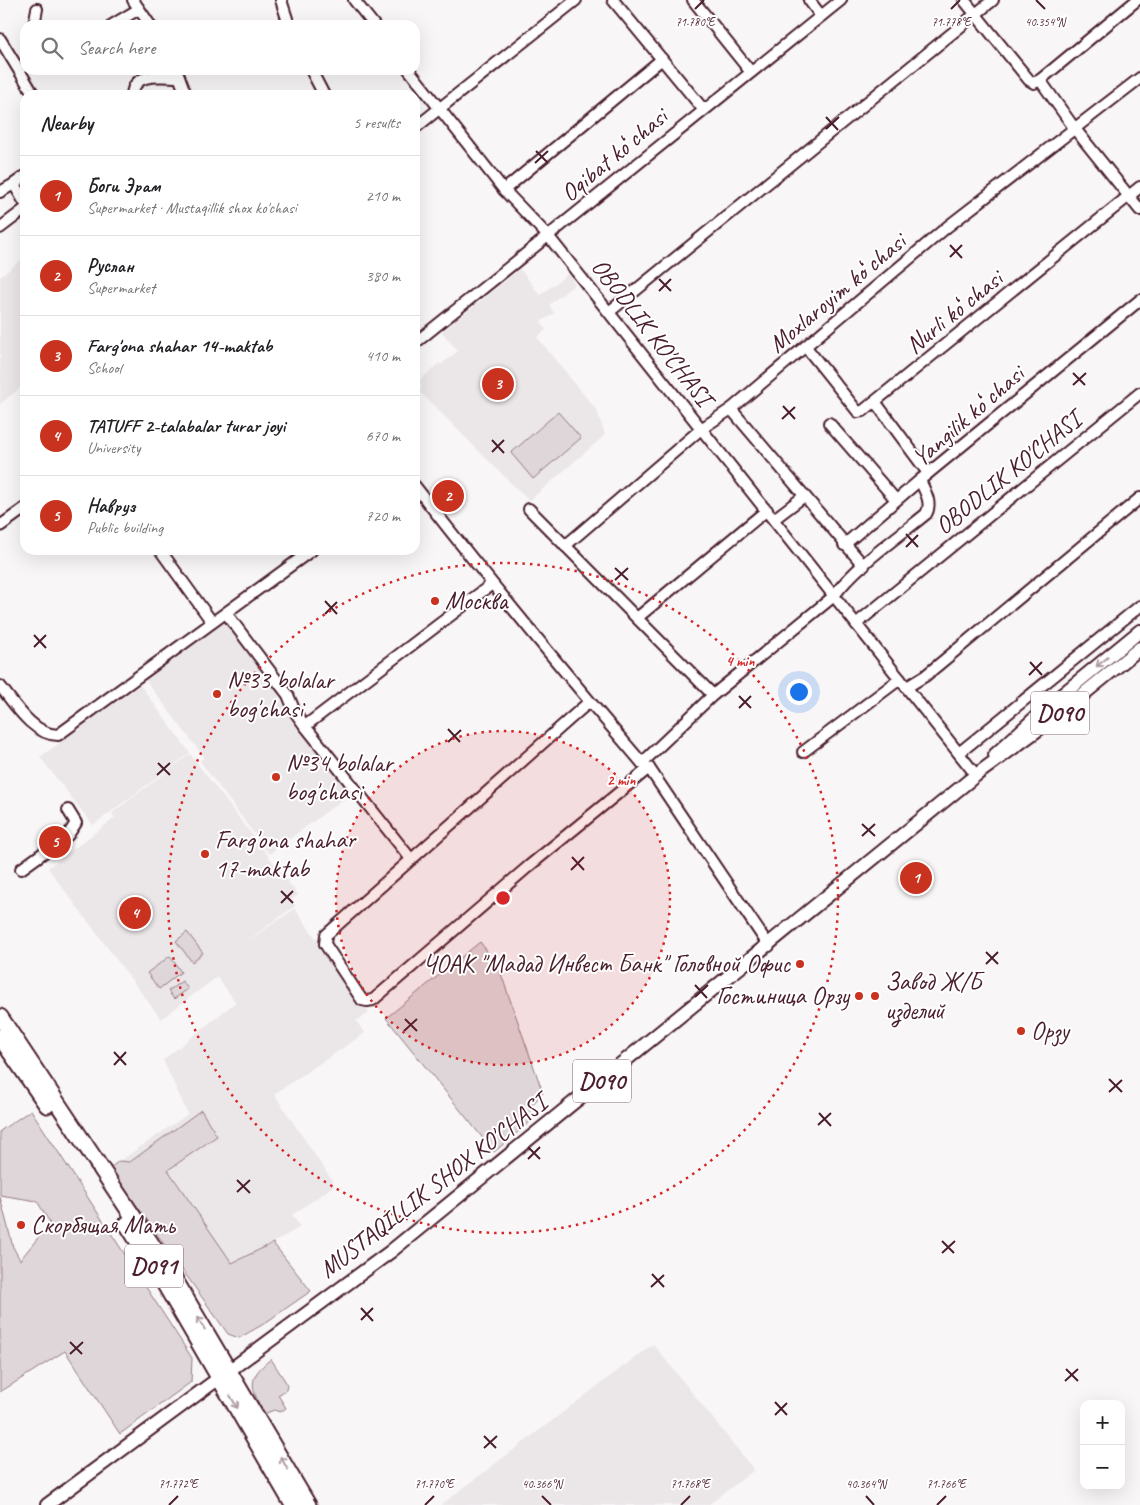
<!DOCTYPE html>
<meta charset="utf-8">
<style>
:root{--surface:#fff;--page:#f2f2f2;--text:#202124;--muted:#757577;--line:#e0e0e0;--accent:#c8321e}
body{margin:0;font-family:Caveat,sans-serif;background:var(--page);color:var(--text)}
.controls{position:absolute;right:15px;bottom:15px;display:grid;overflow:hidden;border-radius:10px;box-shadow:0 5px 20px #0002}
.controls button{width:45px;height:45px;display:grid;place-items:center;padding:0;border:0;border-bottom:1px solid var(--line);background:var(--surface);color:var(--text);font:25px sans-serif}
.you{position:absolute;left:798px;top:691px;width:18px;height:18px;margin:-12px;border:4px solid #fff;border-radius:50%;background:#1a73e8;box-shadow:0 0 0 8px #1a73e833}
.badge{display:grid;place-items:center;width:32px;height:32px;border-radius:50%;background:var(--accent);color:#fff;font-size:16px;font-weight:700}
.pin{position:absolute;translate:-50% -50%;border:2px solid #fff;box-shadow:0 1px 5px #0006}
.list{margin:0;padding:0;list-style:none}
h2{display:flex;justify-content:space-between;align-items:center;height:65px;margin:0;padding:0 20px;font-size:21px}
h2 small{font-size:16px;font-weight:400;color:var(--muted)}
.list li{display:grid;grid-template-columns:32px 1fr auto;gap:15px;align-items:center;box-sizing:border-box;height:80px;padding:0 20px;border-top:1px solid var(--line)}
.list b{display:block;font-size:19px;white-space:nowrap}
.list p{margin:0;font-size:16px;white-space:nowrap;color:var(--muted)}
.list em{font-size:16px;font-style:normal;color:var(--muted)}
.icon{flex:none;width:28px;height:28px;fill:none;stroke:currentColor;stroke-width:2;stroke-linecap:round;stroke-linejoin:round}
.map{position:relative;flex:none;width:1140px;height:1505px;overflow:hidden}
.search{position:absolute;background:var(--surface);box-shadow:0 5px 20px #0002;left:20px;top:20px;width:400px;height:55px;display:flex;align-items:center;gap:12px;box-sizing:border-box;padding:0 18px;border-radius:15px;color:var(--muted);font-size:19px}
.panel{position:absolute;background:var(--surface);box-shadow:0 5px 20px #0002;left:20px;top:90px;width:400px;height:465px;border-radius:15px}
.map>svg:first-child{display:block}
</style>
<div class="map">
<svg width="1140" height="1505" viewBox="0 0 1140 1505">
<rect width="100%" height="100%" fill="#f8f6f7"/>
<filter id="ink" filterUnits="userSpaceOnUse"><feTurbulence type="fractalNoise" baseFrequency=".02" numOctaves="2"/><feDisplacementMap in="SourceGraphic" scale="10" xChannelSelector="R" yChannelSelector="G"/><feConvolveMatrix kernelMatrix="1 2 1 2 8 2 1 2 1" color-interpolation-filters="sRGB"/></filter>
<g filter="url(#ink)">
<g fill="#ebe6e8">
<path d="M 25,257 L 25,384 L 0,404 L 0,277 Z"/>
<path d="M 520,269 L 540,295 L 568,274 L 575,284 L 549,305 L 554,313 L 541,322 L 546,330 L 537,337 L 597,411 L 605,435 L 529,501 L 418,390 L 422,386 L 418,382 L 439,363 L 441,365 L 458,351 L 442,332 Z"/>
<path d="M 214,624 L 229,624 L 278,690 L 279,699 L 353,792 L 269,854 L 200,761 L 204,757 L 144,678 Z"/>
<path d="M 140,685 L 190,753 L 93,825 L 40,757 Z"/>
<path d="M 190,754 L 298,895 L 291,900 L 295,906 L 244,943 L 295,909 L 369,1013 L 356,1021 L 365,1033 L 274,1094 L 335,1185 L 292,1215 L 300,1227 L 273,1243 L 311,1291 L 262,1325 L 110,1168 L 188,1114 L 163,1060 L 236,1002 L 217,977 L 161,1019 L 48,868 L 115,818 L 112,813 Z"/>
<path d="M 653,1344 L 754,1470 L 708,1505 L 441,1505 Z"/>
</g>
<g fill="#ded6d9" stroke="#947a82">
<path d="M 558,412 L 581,438 L 533,479 L 511,453 Z"/>
<path d="M 187,932 L 203,953 L 192,962 L 176,941 Z"/>
<path d="M 480,942 L 503,972 L 501,974 L 543,1093 L 529,1108 L 537,1116 L 494,1152 L 386,1018 Z"/>
<path d="M 170,956 L 181,972 L 159,989 L 147,973 Z"/>
<path d="M 182,981 L 188,989 L 174,999 L 168,991 Z"/>
<path d="M 31,1110 L 192,1358 L 191,1382 L 120,1434 L 65,1351 L 0,1392 L 0,1197 L 13,1247 L 20,1260 L 50,1223 L 37,1201 L 0,1195 L 0,1131 Z"/>
<path d="M 201,1110 L 217,1136 L 168,1170 L 232,1263 L 273,1243 L 311,1291 L 262,1325 L 239,1338 L 228,1334 L 110,1168 L 119,1161 L 130,1162 Z"/>
<path d="M 271,1359 L 287,1384 L 286,1390 L 278,1395 L 286,1408 L 280,1412 L 274,1410 L 264,1414 C 251,1388 246,1378 271,1359 Z"/>
</g>
<g fill="none" stroke-linecap="round" stroke-linejoin="round">
<g stroke="#4a1f2b" stroke-width="14">
<g id="minor">
<path d="M 133,0 L 150,25"/>
<path d="M 281,0 L 289,25"/>
<path d="M 354,0 L 374,25"/>
<path d="M 613,0 L 703,109"/>
<path d="M 693,0 L 750,71"/>
<path d="M 809,0 L 821,16"/>
<path d="M 964,0 L 1029,80 L 1034,83 L 1040,80 L 1075,129 L 1140,210"/>
<path d="M 34,25 L 37,9"/>
<path d="M 112,25 L 139,9"/>
<path d="M 0,39 L 34,95"/>
<path d="M 311,70 L 324,95"/>
<path d="M 409,70 L 504,190 L 549,237 L 976,775"/>
<path d="M 177,71 L 186,95"/>
<path d="M 1040,80 L 1137,0"/>
<path d="M 132,95 C 134,71 162,77 179,77"/>
<path d="M 415,128 L 576,0"/>
<path d="M 25,176 L 14,184 L 25,203"/>
<path d="M 504,190 L 662,59"/>
<path d="M 0,192 L 14,184"/>
<path d="M 0,228 L 25,209"/>
<path d="M 609,312 L 993,0"/>
<path d="M 415,343 L 841,0"/>
<path d="M 806,347 L 858,412 L 863,411 L 1140,187"/>
<path d="M 876,403 L 928,473"/>
<path d="M 731,409 L 864,566"/>
<path d="M 829,423 L 896,500"/>
<path d="M 415,486 C 488,580 564,672 642,763 L 649,768 L 769,946"/>
<path d="M 529,509 L 713,695"/>
<path d="M 774,519 L 803,497"/>
<path d="M 0,526 L 25,508"/>
<path d="M 844,545 L 920,480"/>
<path d="M 565,546 L 701,429 L 731,409 L 947,227 L 1140,78"/>
<path d="M 160,550 L 212,622"/>
<path d="M 226,613 L 288,695 L 295,712 L 305,726 L 411,859"/>
<path d="M 637,618 L 767,510"/>
<path d="M 856,624 L 1140,393"/>
<path d="M 0,686 C 14,703 33,735 58,735 L 312,550"/>
<path d="M 907,687 L 925,676 L 1140,498"/>
<path d="M 589,702 L 326,935 L 325,944 L 362,1000 L 367,1001 L 373,1000 L 529,866 L 649,768"/>
<path d="M 305,726 L 492,584"/>
<path d="M 803,752 L 900,679"/>
<path d="M 959,753 L 1140,606"/>
<path d="M 642,763 L 713,695 L 834,596 C 854,567 898,537 926,514 C 933,503 924,490 920,480 L 1140,300"/>
<path d="M 21,869 L 68,835 L 76,823 L 68,810"/>
</g>
</g>
<g stroke="#4a1f2b" stroke-width="16">
<g id="major">
<path d="M 995,755 L 1046,708 L 1140,631"/>
<path d="M 47,1505 L 390,1252 L 976,775 L 1054,718 L 1140,648"/>
</g>
</g>
<g stroke="#4a1f2b" stroke-width="19">
<g id="highway">
<path d="M 0,1017 L 172,1275 L 308,1505"/>
<path d="M 0,1037 L 47,1105"/>
<path d="M 127,1224 L 163,1281 L 293,1505"/>
</g>
</g>
<use href="#minor" stroke="#fff" stroke-width="10"/>
<use href="#major" stroke="#fff" stroke-width="12"/>
<use href="#highway" stroke="#fff" stroke-width="15"/>
</g>
<defs><path id="oneway-shaft" d="M-6 0H5M1.5-3L5.5 0L1.5 3" fill="none" stroke-width="1.6" stroke-linecap="round" stroke-linejoin="round" transform="scale(1.25)"/></defs>
<g stroke="#ae9aa0">
<use href="#oneway-shaft" transform="translate(1102 662) rotate(141)"/>
<use href="#oneway-shaft" transform="translate(201 1323) rotate(-121)"/>
<use href="#oneway-shaft" transform="translate(234 1402) rotate(60)"/>
<use href="#oneway-shaft" transform="translate(284 1463) rotate(-120)"/>
</g>
</g>
<path fill="none" stroke="#4a1f2b" stroke-width="2" d="M 1036,0 L 1045,9M 695,9 L 704,0M 951,9 L 960,0M 826,117 L 838,130M 826,129 L 839,117M 536,151 L 548,163M 535,163 L 548,151M 950,245 L 962,258M 950,257 L 962,245M 659,279 L 671,291M 659,291 L 671,279M 1073,373 L 1085,385M 1073,385 L 1086,373M 783,406 L 795,419M 782,419 L 795,407M 492,440 L 504,453M 492,452 L 504,440M 906,534 L 918,547M 906,547 L 918,535M 615,568 L 628,580M 615,580 L 628,568M 325,601 L 337,614M 325,614 L 337,602M 34,635 L 46,648M 34,647 L 46,635M 1030,662 L 1042,675M 1029,675 L 1042,662M 739,696 L 751,708M 739,708 L 751,696M 448,729 L 460,742M 448,742 L 461,730M 158,763 L 170,775M 157,775 L 170,763M 862,824 L 875,836M 862,836 L 875,824M 572,857 L 584,870M 571,870 L 584,857M 281,891 L 293,903M 281,903 L 293,891M 986,952 L 998,964M 986,964 L 998,952M 695,985 L 707,998M 695,997 L 708,985M 405,1019 L 417,1031M 404,1031 L 417,1019M 114,1052 L 126,1065M 114,1065 L 126,1052M 1109,1079 L 1122,1092M 1109,1092 L 1122,1080M 819,1113 L 831,1126M 818,1125 L 831,1113M 528,1147 L 540,1159M 528,1159 L 540,1147M 237,1180 L 250,1193M 237,1192 L 250,1180M 942,1241 L 954,1253M 942,1253 L 955,1241M 652,1274 L 664,1287M 651,1287 L 664,1275M 361,1308 L 373,1321M 361,1320 L 373,1308M 70,1342 L 82,1354M 70,1354 L 83,1342M 1066,1369 L 1078,1381M 1065,1381 L 1078,1369M 775,1402 L 787,1415M 775,1415 L 787,1403M 484,1436 L 496,1448M 484,1448 L 497,1436M 542,1496 L 551,1505M 866,1496 L 874,1505M 169,1505 L 178,1496M 425,1505 L 434,1496M 681,1505 L 690,1496M 937,1505 L 946,1496"/>
<circle cx="503" cy="898" r="167" fill="#d62828" fill-opacity=".12"/>
<g fill="none" stroke="#d62828" stroke-width="2.5" stroke-dasharray="2.5 5">
<circle cx="503" cy="898" r="167"/>
<circle cx="503" cy="898" r="335"/>
</g>
<g fill="#c8321e" stroke="#fff" stroke-width="2">
<circle cx="435" cy="601" r="5"/>
<circle cx="217" cy="694" r="5"/>
<circle cx="276" cy="777" r="5"/>
<circle cx="205" cy="854" r="5"/>
<circle cx="800" cy="964" r="5"/>
<circle cx="859" cy="996" r="5"/>
<circle cx="875" cy="996" r="5"/>
<circle cx="1021" cy="1031" r="5"/>
<circle cx="21" cy="1225" r="5"/>
</g>
<g text-anchor="middle" dominant-baseline="central" stroke-width="4" stroke-linejoin="round" paint-order="stroke">
<g fill="#fff" stroke="#80626b" stroke-width="1">
<rect x="1031" y="691.5" width="58" height="43" rx="4"/>
<rect x="573" y="1059.5" width="58" height="43" rx="4"/>
<rect x="125" y="1244.5" width="58" height="43" rx="4"/>
</g>
<g font-size="24" font-weight="bold" fill="#4a1f2b">
<text x="1060" y="713">D090</text>
<text x="602" y="1081">D090</text>
<text x="154" y="1266">D091</text>
</g>
<g font-size="25" fill="#4a1f2b" stroke="#fff">
<text transform="translate(614 155) rotate(-40)">Oqibat koʻchasi</text>
<text transform="translate(837 293) rotate(-40)">Moxlaroyim koʻchasi</text>
<text transform="translate(954 312) rotate(-39)">Nurli koʻchasi</text>
<text transform="translate(652 332) rotate(52)">OBODLIK KO'CHASI</text>
<text transform="translate(968 416) rotate(-41)">Yangilik koʻchasi</text>
<text transform="translate(1008 473) rotate(-39)">OBODLIK KO'CHASI</text>
<text transform="translate(433 1186) rotate(-38)">MUSTAQILLIK SHOX KO'CHASI</text>
</g>
<g font-size="25" fill="#4a1f2b" stroke="#fff" text-anchor="start">
<text x="445" y="601">Москва</text>
<text x="227" y="680">№33 bolalar<tspan x="227" dy="29">bog'chasi</tspan></text>
<text x="286" y="763">№34 bolalar<tspan x="286" dy="29">bog'chasi</tspan></text>
<text x="215" y="840">Farg'ona shahar<tspan x="215" dy="29">17-maktab</tspan></text>
<text x="790" y="964" text-anchor="end">ЧОАК "Мадад Инвест Банк" Головной Офис</text>
<text x="885" y="982">Завод Ж/Б<tspan x="885" dy="29">изделий</tspan></text>
<text x="849" y="996" text-anchor="end">Гостиница Орзу</text>
<text x="1031" y="1031">Орзу</text>
<text x="31" y="1225">Скорбящая Мать</text>
</g>
</g>
<g font-size="12" text-anchor="middle" fill="#4a1f2b" stroke="#fff" stroke-width="4" stroke-linejoin="round" paint-order="stroke">
<text x="695" y="26">71.780°E</text>
<text x="951" y="26">71.778°E</text>
<text x="1045" y="26">40.354°N</text>
<text x="542" y="1488">40.366°N</text>
<text x="866" y="1488">40.364°N</text>
<text x="178" y="1488">71.772°E</text>
<text x="434" y="1488">71.770°E</text>
<text x="690" y="1488">71.768°E</text>
<text x="946" y="1488">71.766°E</text>
</g>
<circle cx="503" cy="898" r="8" fill="#d62828" stroke="#fff" stroke-width="2.5"/>
<g font-size="15" text-anchor="middle" font-weight="bold" fill="#d62828" stroke="#fff" stroke-width="4" stroke-linejoin="round" paint-order="stroke">
<text x="740" y="666">4 min</text>
<text x="621" y="785">2 min</text>
</g>
</svg>
<div class="controls">
<button>+</button>
<button>−</button>
</div>
<div class="you"></div>
<div class="pin badge" style="left:916px;top:878px">1</div>
<div class="pin badge" style="left:448px;top:496px">2</div>
<div class="pin badge" style="left:498px;top:384px">3</div>
<div class="pin badge" style="left:135px;top:913px">4</div>
<div class="pin badge" style="left:55px;top:842px">5</div>
<div class="search"><svg class="icon" aria-label="search" viewBox="0 0 24 24"><circle cx="10" cy="10" r="6"/><path d="M15 15l6 6"/></svg>Search here</div>
<section class="panel">
<h2>Nearby<small>5 results</small></h2>
<ul class="list">
<li><span class="badge">1</span><div><b>Боги Эрам</b><p>Supermarket · Mustaqillik shox ko'chasi</p></div><em>210 m</em></li>
<li><span class="badge">2</span><div><b>Руслан</b><p>Supermarket</p></div><em>380 m</em></li>
<li><span class="badge">3</span><div><b>Farg'ona shahar 14-maktab</b><p>School</p></div><em>410 m</em></li>
<li><span class="badge">4</span><div><b>TATUFF 2-talabalar turar joyi</b><p>University</p></div><em>670 m</em></li>
<li><span class="badge">5</span><div><b>Навруз</b><p>Public building</p></div><em>720 m</em></li>
</ul>
</section>
</div>
